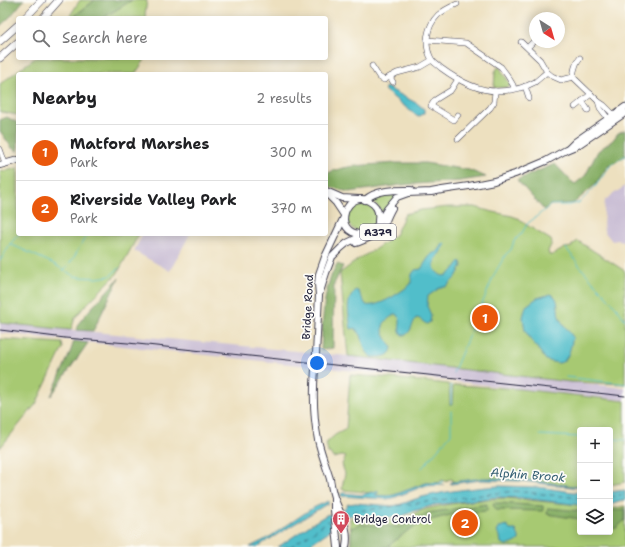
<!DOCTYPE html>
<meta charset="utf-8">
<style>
:root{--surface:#fff;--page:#f6f6f6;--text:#202124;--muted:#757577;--line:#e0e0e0;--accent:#ea580c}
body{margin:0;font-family:"Shantell Sans",sans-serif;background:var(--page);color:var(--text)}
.controls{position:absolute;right:12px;bottom:12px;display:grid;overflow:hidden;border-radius:4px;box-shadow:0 2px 10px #0003}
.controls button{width:36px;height:36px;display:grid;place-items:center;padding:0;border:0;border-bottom:1px solid var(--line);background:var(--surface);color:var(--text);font:20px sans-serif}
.compass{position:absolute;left:529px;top:12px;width:36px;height:36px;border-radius:50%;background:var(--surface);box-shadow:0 2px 10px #0003;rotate:143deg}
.you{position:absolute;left:317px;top:363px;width:14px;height:14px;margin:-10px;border:3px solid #fff;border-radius:50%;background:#1a73e8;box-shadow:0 0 0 6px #1a73e833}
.badge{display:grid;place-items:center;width:26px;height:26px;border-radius:50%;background:var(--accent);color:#fff;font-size:13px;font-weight:700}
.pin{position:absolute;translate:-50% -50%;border:2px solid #fff;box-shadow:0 1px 4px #0006}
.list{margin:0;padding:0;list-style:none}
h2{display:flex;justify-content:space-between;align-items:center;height:52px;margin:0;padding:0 16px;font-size:17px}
h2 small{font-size:13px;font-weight:400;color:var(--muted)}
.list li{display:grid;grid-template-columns:26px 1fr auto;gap:12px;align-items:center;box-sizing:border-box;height:56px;padding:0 16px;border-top:1px solid var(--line)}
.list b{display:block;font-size:15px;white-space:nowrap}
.list p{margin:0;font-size:13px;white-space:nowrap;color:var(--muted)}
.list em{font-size:13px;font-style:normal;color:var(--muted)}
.icon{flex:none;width:22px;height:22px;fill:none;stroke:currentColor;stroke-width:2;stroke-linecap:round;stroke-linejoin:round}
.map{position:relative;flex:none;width:625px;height:547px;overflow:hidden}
.search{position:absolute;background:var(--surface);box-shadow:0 2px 10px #0003;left:16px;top:16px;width:312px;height:44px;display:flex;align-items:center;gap:10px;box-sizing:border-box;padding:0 14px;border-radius:4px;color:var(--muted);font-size:15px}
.panel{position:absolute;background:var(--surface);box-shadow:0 2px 10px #0003;left:16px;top:72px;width:312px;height:164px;border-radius:4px}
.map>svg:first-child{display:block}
</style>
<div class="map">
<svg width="625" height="547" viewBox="0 0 625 547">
<rect width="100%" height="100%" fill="#fdfcf7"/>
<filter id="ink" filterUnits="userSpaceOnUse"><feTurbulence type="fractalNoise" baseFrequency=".025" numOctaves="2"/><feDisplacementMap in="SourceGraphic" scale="8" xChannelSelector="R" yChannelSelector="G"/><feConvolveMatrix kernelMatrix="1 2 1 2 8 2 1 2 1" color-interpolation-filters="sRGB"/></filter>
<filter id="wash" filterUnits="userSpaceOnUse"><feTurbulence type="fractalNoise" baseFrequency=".012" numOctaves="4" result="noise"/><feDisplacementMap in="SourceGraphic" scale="16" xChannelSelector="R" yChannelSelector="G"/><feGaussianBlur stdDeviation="0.9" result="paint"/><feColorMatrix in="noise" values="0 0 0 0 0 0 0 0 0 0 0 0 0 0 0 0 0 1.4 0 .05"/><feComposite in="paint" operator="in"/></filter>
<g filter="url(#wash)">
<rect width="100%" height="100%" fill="#ede0bf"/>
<g fill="#cbbfd5">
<path d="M 625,186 L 625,241 L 624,242 L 618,240 L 612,241 L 604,231 L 603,224 L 605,200 Z"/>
<path d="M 143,234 L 190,234 L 170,271 L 134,251 Z"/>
<path d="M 0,323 L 348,356 L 625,388 L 625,400 L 0,333 Z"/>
</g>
<g fill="#a7c972" stroke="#647656">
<path d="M 80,0 L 95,0 L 74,16 L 69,17 Z"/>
<path d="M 132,0 L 147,0 L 145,15 L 146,18 L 103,18 Z"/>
<path d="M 35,58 L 146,58 L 135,74 L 18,74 L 18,115 L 0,112 L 0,84 Z"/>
<path d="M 498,67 L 500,68 L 510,84 L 510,86 L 509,87 L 494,88 L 495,72 Z"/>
<path d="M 18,168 L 18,234 L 139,234 L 117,274 L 83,308 L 75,318 L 71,330 L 0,323 L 0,172 Z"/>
<path d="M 400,193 L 381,214 L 380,209 L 371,199 L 380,195 Z"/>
<circle cx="362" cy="217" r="15"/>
<path d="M 448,207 L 475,207 L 489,211 L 512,216 L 520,219 L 525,224 L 551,240 L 552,243 L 548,251 L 549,255 L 552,255 L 565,248 L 572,247 L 572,245 L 578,241 L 625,271 L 625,384 L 570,382 L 348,356 L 340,273 L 360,258 L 374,250 L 395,235 L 405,214 L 421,210 Z"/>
<path d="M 0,339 L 62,343 L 63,348 L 36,404 L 0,448 Z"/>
<path d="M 350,375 L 381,377 L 449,384 L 450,405 L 452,405 L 453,386 L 458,385 L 519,389 L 625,401 L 625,482 L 610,485 L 610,430 L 580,430 L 580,487 L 521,479 L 489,478 L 453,482 L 452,479 L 447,480 L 447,482 L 442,480 L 438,483 L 426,483 L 394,495 L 387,496 L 374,495 L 372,492 L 366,493 L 365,492 L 343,490 L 342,488 L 345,474 L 342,464 L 346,457 L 342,456 L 333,458 L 330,453 L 328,453 L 326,443 L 335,435 L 346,429 Z"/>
<path d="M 505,498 L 580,505 L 580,532 L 610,532 L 610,509 L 625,506 L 625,547 L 351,547 L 350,518 C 367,517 384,522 400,520 C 408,519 415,512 423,510 C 448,503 479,500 505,498 Z"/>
</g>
<g fill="#85ad64" stroke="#546850">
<path d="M 5,0 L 24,0 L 10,17 L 0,26 L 0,4 Z"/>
<path d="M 95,0 L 132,0 L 103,18 L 67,18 L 69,17 L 75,16 Z"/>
<path d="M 7,117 L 18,123 L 18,151 L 12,148 L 0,131 L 0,120 Z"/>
<path d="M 625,130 L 625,156 L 607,167 L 595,185 L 574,203 L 550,205 L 544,210 L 517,180 L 555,164 L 571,181 L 575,184 L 585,176 L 598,151 L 613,140 L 618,133 Z"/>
<path d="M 396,163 L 425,163 L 469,170 L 486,177 L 460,181 L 401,185 L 349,192 L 326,186 L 326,174 C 344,164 375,165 396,163 Z"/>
<path d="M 337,264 L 343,266 L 334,284 L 333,348 L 321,350 C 323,322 322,289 337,264 Z"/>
<path d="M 119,278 L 93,331 L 76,330 L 78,324 L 86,314 Z"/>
<path d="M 74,341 L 88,343 L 76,360 L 51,396 L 70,353 Z"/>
<path d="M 493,503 L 501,503 L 543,506 L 543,511 L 495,510 Z"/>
<path d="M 487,504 L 487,511 L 454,514 L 427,521 L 410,529 L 387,547 L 351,547 L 351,528 L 361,524 L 401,527 L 413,519 L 427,513 Z"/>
<path d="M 548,508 L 580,511 L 580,519 L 559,516 L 547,514 Z"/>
<path d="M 625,509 L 625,520 L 615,529 L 610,526 L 610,511 Z"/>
</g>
<g fill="#51beca" stroke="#3a7082">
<path d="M 386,87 L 418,104 L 424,109 L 424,113 L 418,117 L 384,90 Z"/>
<path d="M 444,243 L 446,244 C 442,251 436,257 434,264 C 434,268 435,271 438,273 C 447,282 455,267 460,261 L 461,262 L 462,266 L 456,277 L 446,287 L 441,287 L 428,296 L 427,306 L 431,315 L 430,322 L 427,324 C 422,322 421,318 416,318 C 412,324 412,330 406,335 L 402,335 C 396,326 404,323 397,314 L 395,314 C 391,317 384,321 383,326 C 381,333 389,342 392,348 C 390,358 380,357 371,357 L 366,351 L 363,343 L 361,335 L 355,328 L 351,329 C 349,314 344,302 356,290 L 358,291 L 366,305 C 378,308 401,292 411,284 L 412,274 L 415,270 L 421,269 C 424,265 428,257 432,254 C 436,251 435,254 438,251 C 441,248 441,246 444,243 Z"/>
<path d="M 551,294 C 561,298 556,311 560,319 C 562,323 570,333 573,337 C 571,345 569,362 559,363 C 555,363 550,361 546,360 L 525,331 L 523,317 L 526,306 L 537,298 Z"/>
<path d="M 482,478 L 521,479 L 580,487 L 580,488 L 521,481 L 481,480 L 451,484 L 450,483 L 453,482 Z"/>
<path d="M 426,483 L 438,483 L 444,485 L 424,486 L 393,498 L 386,499 L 341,496 L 341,494 L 343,493 L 362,495 L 372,492 L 373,493 L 378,491 L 378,493 L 375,495 L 387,496 L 394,495 Z"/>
<path d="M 499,486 L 538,487 L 580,493 L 580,505 L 522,498 L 497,497 L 434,505 L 414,511 L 398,518 L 352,515 L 339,519 L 328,532 L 307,546 L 308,547 L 278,547 L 313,523 L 328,514 L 330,515 L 343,510 L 348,504 L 356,503 L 392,506 C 402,505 411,500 422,497 C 447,491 472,488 499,486 Z"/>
<path d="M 625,490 L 625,500 L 610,505 L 610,492 Z"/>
<path d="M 328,501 L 328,504 L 325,505 L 257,547 L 250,547 L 268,538 L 311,509 Z"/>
<path d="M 506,525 L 510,530 L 516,530 L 519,537 L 519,540 C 514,544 507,547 501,543 L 500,536 L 497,532 L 500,527 Z"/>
</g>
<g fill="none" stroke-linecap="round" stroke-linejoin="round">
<g stroke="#51beca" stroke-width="1">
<path d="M 10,244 L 52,263 L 74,276 L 79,277 L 97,278 L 110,276 L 119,268"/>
<path d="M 566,248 L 582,269 L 617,308 L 625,320"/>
<path d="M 0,261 L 10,244 L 19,234"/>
<path d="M 65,269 L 73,259 L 87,234"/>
<path d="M 453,373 L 495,273 L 506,254 L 511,250 L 514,241 L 522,233 L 527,224 L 551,205 L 569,205 L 579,203 L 595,187 L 610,166 L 625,156"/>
<path d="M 566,377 L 625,384"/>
<path d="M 451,405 L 451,385"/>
<path d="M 540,435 L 580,437"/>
<path d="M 610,439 L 625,440"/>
<path d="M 422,468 L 451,434 L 451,411"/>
<path d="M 439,484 L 443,481"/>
</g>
<g stroke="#356074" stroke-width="1" stroke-dasharray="5 4" stroke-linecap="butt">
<path d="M 610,497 L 625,494"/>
<path d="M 344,513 L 433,501 L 515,491 L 580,498"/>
<path d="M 290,547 L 313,532 L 332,518"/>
</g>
</g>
</g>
<g filter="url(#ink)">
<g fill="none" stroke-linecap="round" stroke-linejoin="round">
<g stroke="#403e4f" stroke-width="6">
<g id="minor">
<path d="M 457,4 C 450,7 444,10 438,15 C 427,26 423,45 432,60 C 434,63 438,65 441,68 C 456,79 477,91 497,91 C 509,91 524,88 535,82 C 539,79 543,75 547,72"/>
<path d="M 427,40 L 466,43 L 501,67 L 507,75 L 513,85 L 514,89"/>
<path d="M 521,42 L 540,60 L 547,72 L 552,76 L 561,80 L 573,77"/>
<path d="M 528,47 L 535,40"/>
<path d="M 580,58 C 575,63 574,70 573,77 L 598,101 L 604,105 L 616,117"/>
<path d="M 372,66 L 379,77 L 384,80 L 397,73 L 420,67 L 432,60"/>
<path d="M 390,77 L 393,82"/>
<path d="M 458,79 L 451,90 L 435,100 L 431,106 L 454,120 L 458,115"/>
<path d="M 525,86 L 529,98"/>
<path d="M 582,101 L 588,110"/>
<path d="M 598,101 L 600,108 L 610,121"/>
<path d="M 575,107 L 591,94"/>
<path d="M 458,139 L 490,108 L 494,102 L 495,91"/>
<path d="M 0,149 L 5,163"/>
</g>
</g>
<g stroke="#403e4f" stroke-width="8">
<g id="major">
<path d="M 569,148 L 575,142 L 625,107"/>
<path d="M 0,165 L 18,160"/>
<path d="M 326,191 L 342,198 L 359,199"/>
<path d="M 326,193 L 336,203 L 344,215"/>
<path d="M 365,200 C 377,189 396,190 411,190"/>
<path d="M 364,234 C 328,236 347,183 373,204 C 378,208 379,215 378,221"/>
<path d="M 356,243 C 369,238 378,236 385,223 C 387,218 389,213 392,208"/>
<path d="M 319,295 L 326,273 L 332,257 L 341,248 L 347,243 L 372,231 L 376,227 L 387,209 L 397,197 L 408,193 L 431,192 L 442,190 L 469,186 L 494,181 L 515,174 L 546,161 L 566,150 L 578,145 L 625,113"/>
<path d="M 316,354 L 319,295 L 318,284 L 319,274 L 325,257 L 344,217"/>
<path d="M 315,369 C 313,393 313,416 318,440 C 321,453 326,466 330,479 C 331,485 332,491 334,497 C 340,514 350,528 346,547"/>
<path d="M 334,499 L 334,510 L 338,547"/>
</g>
</g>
<g stroke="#403e4f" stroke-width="8">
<g id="highway">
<path d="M 25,18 L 42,0"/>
<path d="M 43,18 L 59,0"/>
<path d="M 0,41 L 18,25"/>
<path d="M 0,58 L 18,42"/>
</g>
</g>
<use href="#minor" stroke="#fff" stroke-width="5"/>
<use href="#major" stroke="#fff" stroke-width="6"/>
<use href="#highway" stroke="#fff" stroke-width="7"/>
<path stroke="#22223b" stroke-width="1" d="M 0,330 L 65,338 L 128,343 L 625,396"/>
<g stroke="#403e4f" stroke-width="8" stroke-linecap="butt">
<path id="major-bridge" d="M 315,369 L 316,354"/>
</g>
<use href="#major-bridge" stroke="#fff" stroke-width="6"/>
</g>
</g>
<defs>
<g id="building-pin" transform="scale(0.9)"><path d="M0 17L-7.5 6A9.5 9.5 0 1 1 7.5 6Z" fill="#d1495b" stroke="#fdfcf7"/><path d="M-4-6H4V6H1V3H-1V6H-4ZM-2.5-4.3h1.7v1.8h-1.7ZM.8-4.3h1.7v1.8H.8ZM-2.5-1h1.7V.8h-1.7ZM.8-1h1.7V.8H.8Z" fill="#fff"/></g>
</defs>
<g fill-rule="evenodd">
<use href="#building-pin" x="341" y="519"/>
</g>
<g text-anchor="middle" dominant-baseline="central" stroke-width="3.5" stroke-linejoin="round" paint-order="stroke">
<rect fill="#fdfcf7" stroke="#646373" stroke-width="1" x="360" y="224" width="36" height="16" rx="3"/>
<g font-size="10" font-weight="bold" fill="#22223b">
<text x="378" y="232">A379</text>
</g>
<g font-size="11" fill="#22223b" stroke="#fdfcf7">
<text transform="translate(308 307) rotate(-87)">Bridge Road</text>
</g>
<g font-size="11" fill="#22223b" stroke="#fdfcf7" text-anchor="start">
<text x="354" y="519">Bridge Control</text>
</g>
<g font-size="12" font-style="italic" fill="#356074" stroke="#fdfcf7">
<text transform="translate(528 475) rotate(4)">Alphin Brook</text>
</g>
</g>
</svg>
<div class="controls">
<button>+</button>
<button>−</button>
<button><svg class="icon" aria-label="layers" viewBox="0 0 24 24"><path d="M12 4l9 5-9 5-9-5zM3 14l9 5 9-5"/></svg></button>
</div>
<svg class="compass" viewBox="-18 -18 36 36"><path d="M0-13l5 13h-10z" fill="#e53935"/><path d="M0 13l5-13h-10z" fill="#757577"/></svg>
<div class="you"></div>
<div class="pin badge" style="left:485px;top:318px">1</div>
<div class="pin badge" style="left:465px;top:523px">2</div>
<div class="search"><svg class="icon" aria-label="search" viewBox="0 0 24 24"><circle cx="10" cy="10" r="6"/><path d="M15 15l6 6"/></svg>Search here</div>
<section class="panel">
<h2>Nearby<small>2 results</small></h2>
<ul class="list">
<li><span class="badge">1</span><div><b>Matford Marshes</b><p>Park</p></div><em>300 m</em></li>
<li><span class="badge">2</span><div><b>Riverside Valley Park</b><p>Park</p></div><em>370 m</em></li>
</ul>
</section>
</div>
